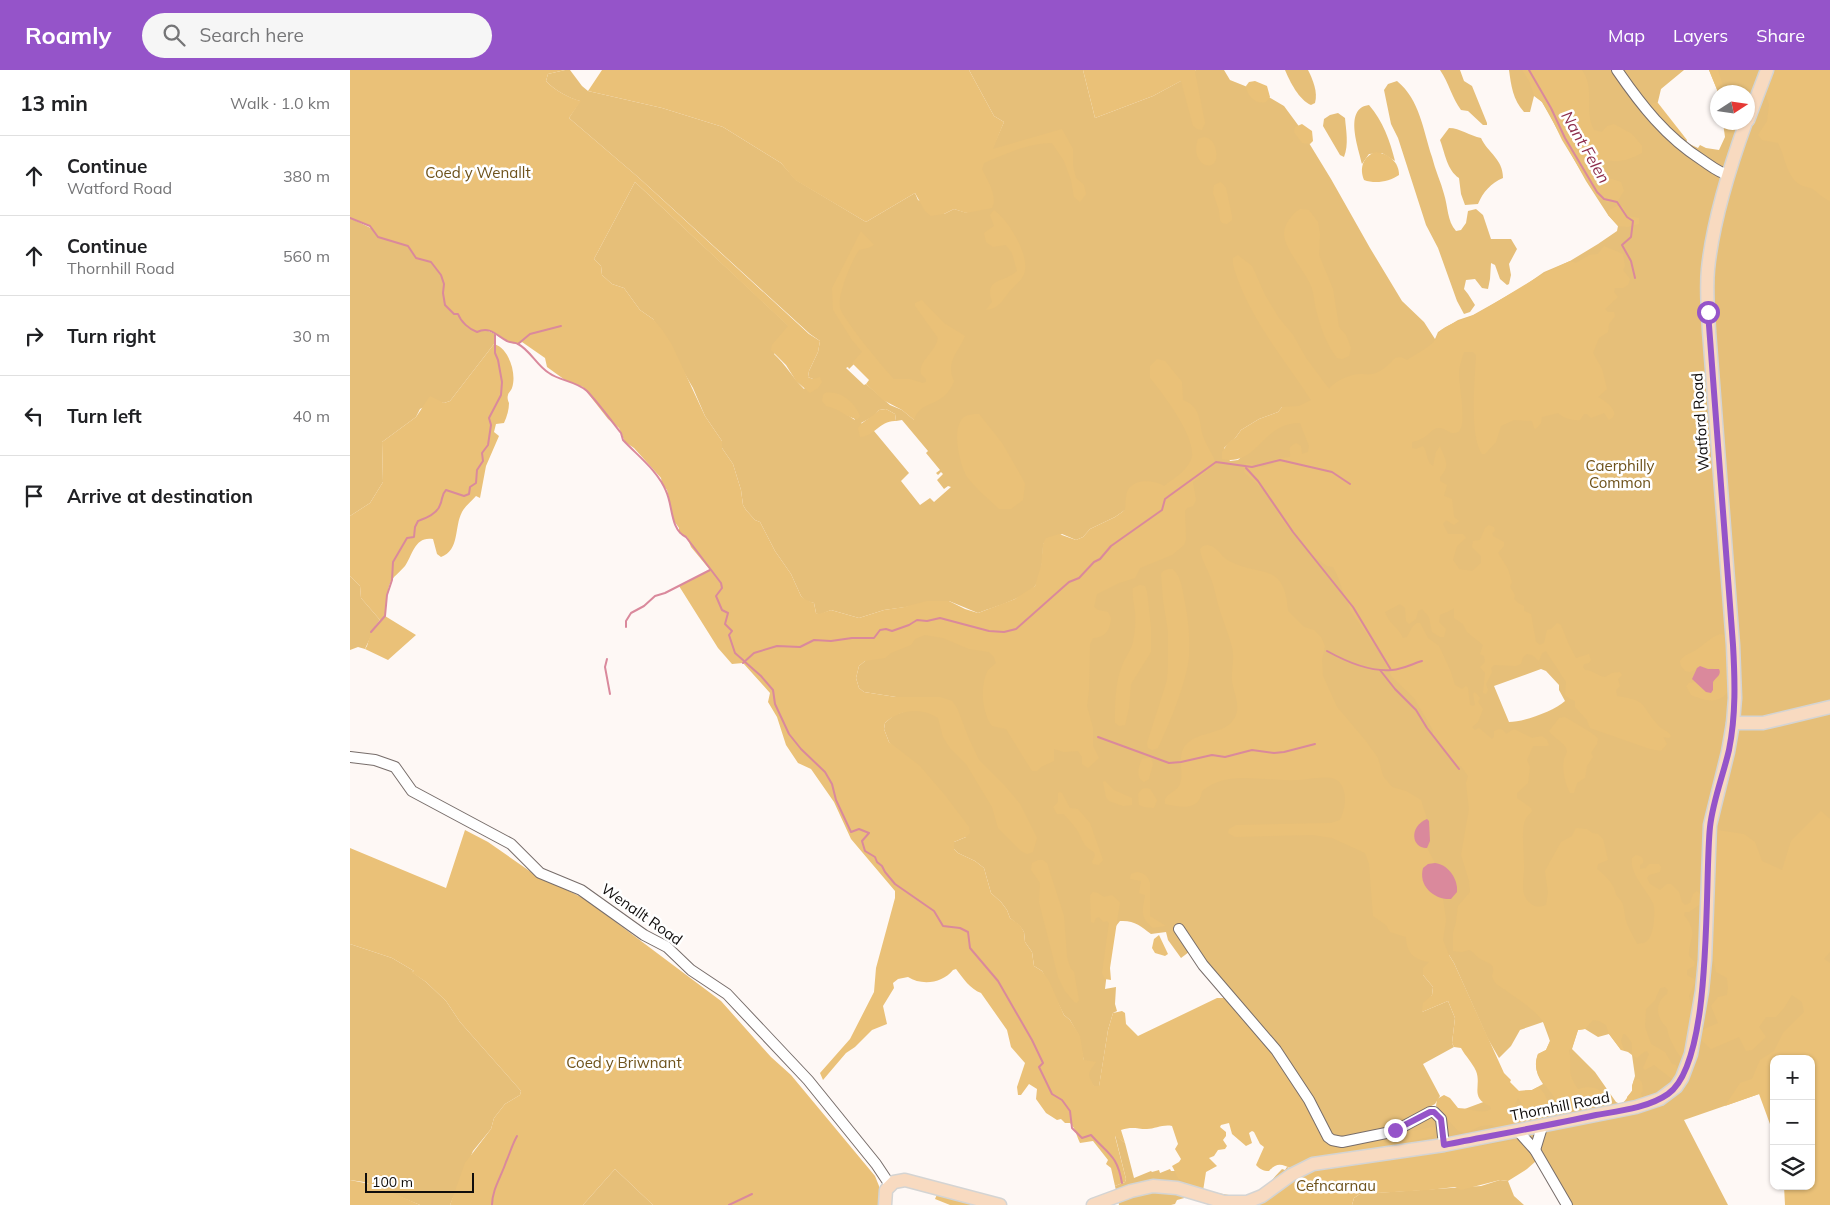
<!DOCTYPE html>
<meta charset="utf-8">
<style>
:root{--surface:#fff;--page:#f6f6f6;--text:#202124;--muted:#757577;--line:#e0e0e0;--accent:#9554c9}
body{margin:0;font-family:Mulish,sans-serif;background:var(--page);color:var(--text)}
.controls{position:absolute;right:15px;bottom:15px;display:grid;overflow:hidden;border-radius:10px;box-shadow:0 1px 4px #0004}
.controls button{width:45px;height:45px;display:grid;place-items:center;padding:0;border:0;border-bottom:1px solid var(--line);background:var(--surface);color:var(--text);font:25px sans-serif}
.compass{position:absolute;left:1360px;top:15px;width:45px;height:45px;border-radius:50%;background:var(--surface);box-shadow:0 1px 4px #0004;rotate:78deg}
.scale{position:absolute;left:15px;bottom:12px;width:109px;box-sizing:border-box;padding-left:5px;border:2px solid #110e0d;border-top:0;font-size:14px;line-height:18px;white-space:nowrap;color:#110e0d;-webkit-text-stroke:4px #fff;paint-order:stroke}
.stop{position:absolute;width:15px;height:15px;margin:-11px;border:4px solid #9554c9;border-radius:50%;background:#fff}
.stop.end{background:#9554c9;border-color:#fff;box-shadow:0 1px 5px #0008}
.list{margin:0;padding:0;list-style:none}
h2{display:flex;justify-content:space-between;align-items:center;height:65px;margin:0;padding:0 20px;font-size:21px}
h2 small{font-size:16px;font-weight:400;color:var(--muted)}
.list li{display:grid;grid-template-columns:32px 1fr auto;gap:15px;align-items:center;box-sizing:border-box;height:80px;padding:0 20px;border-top:1px solid var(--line)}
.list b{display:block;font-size:19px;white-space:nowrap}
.list p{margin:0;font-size:16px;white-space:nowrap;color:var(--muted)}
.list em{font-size:16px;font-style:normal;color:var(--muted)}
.icon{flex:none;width:28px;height:28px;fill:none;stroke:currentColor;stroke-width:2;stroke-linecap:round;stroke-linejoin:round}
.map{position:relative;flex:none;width:1480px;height:1135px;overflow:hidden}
header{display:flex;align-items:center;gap:30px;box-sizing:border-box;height:70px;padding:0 25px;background:var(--accent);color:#fff}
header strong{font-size:24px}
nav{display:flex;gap:28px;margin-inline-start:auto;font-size:18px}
.search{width:350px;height:45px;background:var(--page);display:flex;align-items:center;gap:12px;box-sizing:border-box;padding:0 18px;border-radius:28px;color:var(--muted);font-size:19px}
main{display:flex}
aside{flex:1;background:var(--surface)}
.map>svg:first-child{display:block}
</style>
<header>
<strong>Roamly</strong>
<div class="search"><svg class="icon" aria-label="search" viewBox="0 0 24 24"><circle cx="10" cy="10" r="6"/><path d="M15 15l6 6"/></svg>Search here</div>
<nav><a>Map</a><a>Layers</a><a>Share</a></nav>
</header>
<main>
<aside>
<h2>13 min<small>Walk · 1.0 km</small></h2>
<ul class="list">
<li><svg class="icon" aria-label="ahead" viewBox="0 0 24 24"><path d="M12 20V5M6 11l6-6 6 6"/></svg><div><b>Continue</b><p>Watford Road</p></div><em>380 m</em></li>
<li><svg class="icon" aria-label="ahead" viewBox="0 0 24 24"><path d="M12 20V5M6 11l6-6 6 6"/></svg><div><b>Continue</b><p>Thornhill Road</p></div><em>560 m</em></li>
<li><svg class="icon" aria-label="right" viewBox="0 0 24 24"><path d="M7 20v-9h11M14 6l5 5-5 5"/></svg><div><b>Turn right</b></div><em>30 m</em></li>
<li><svg class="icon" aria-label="left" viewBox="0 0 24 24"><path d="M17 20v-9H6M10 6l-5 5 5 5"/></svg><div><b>Turn left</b></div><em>40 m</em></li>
<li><svg class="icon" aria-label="arrive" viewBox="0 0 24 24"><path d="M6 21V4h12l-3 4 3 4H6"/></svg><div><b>Arrive at destination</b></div></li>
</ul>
</aside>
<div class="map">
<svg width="1480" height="1135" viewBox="0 0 1480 1135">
<rect width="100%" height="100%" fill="#fef8f5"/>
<g fill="#e6bf79" fill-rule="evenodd">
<path d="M 215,0 L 220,0 L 232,16 L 238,21 L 312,38 L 373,57 L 431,93 L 446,110 L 516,152 L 565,123 L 568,130 L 594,144 L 604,139 L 617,143 L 624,103 L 642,79 L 654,52 L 644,46 L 619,0 L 733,0 L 745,48 L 803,26 L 840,6 L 846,0 L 874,0 L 880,10 L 910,22 L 934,36 L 948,55 L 981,109 L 1020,178 L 1052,231 L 1074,252 L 1085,269 L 1088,262 L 1108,250 L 1123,245 L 1171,218 L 1194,202 L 1220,191 L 1248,174 L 1267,161 L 1268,156 L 1258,145 L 1236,111 L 1192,32 L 1184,26 L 1180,42 L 1174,42 C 1163,30 1161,15 1159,0 L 1334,0 L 1311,19 L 1306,40 L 1333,71 L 1348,78 L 1350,75 L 1356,78 L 1369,80 L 1375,67 L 1373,53 L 1398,52 L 1398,22 L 1368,22 L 1359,0 L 1480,0 L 1480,974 L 1459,989 L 1424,989 L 1424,1014 L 1409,1024 L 1334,1050 L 1378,1135 L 1222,1135 L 1192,1085 L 1120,1102 L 1010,1087 L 1063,1061 L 1048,1064 L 1059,1058 L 1061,1055 L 1083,1046 L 1101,1044 L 1155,1024 L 1168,1021 L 1182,1020 L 1193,1014 C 1186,1004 1184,995 1188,984 L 1196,980 L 1200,971 L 1193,952 L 1170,960 L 1161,976 L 1149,988 L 1138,969 L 1104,893 L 1099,885 L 1073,905 L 1083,917 L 1082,925 L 1072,942 L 1098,931 L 1105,948 L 1102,973 L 1104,977 L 1073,994 L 1090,1026 L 1085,1034 L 1043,1057 L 992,1068 L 980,1064 L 839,882 L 831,888 L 818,870 L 816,862 L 801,864 C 791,856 784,850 770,851 L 762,861 L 755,919 L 766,917 L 765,934 L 767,941 L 763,943 L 758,960 L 749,1017 L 744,1017 L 738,1007 L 731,979 L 729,966 L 720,950 L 714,945 L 692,901 L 684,896 L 682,882 L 675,872 L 674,862 L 670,856 L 660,848 L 657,840 L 651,832 L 641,823 L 634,798 L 625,791 L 608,783 L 604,779 L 604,772 L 616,767 L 539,672 L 534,659 L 535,653 L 544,645 L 556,641 L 546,627 L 514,622 L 509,618 L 506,608 L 509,596 L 515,591 L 530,560 L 639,561 L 775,440 L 765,447 L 740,459 L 733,467 L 726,470 L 712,464 L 693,474 C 693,485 692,508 685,516 C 674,529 643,537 628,543 L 599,531 L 534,540 L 509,548 L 481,540 L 469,545 L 466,543 L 464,533 L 456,531 L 451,526 L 441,504 L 425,481 L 410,452 L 405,450 L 396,440 L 393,435 L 391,420 L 383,394 L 372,378 L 372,371 L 355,346 L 343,318 L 303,249 L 290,240 L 274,218 L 262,214 L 252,205 L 251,196 L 244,189 L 285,112 L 443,260 L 424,284 C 436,295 443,308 454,319 L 463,309 L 458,307 L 459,301 L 468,282 L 470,271 L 460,264 L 288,107 L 219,48 L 230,31 C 219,28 204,20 196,11 L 198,4 ZM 514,284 L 564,350 L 552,340 L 540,335 L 516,314 L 514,315 L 496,298 L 498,297 L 499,299 ZM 487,324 L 493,328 L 505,350 L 485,337 ZM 932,337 L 948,337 L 888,390 L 880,391 L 874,378 L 886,367 L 891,360 L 909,349 L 928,342 ZM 536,339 L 545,344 L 546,351 L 552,350 L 578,381 L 576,383 L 590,400 L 586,403 L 588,405 L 591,402 L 593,404 L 587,410 L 594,419 L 598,416 L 601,417 L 584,432 L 580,428 L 570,435 L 551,411 L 559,403 L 524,361 L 511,353 L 524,346 L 529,340 ZM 1191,599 L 1196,601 L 1209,615 L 1209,620 L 1215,631 C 1204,641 1174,652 1159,652 L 1144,616 ZM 1235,959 L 1248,967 L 1259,964 L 1271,980 L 1278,982 L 1282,985 L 1285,1006 L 1282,1016 L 1282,1021 L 1277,1027 L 1277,1030 L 1270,1034 L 1266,1032 L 1245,1002 L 1222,979 L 1228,960 Z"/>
<path d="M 935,0 L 958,0 C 963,10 968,22 965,33 L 961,35 C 949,30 940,12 935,0 Z"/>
<path d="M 1090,0 L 1110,0 L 1114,11 L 1122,16 L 1137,53 L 1137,55 L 1133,55 L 1118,41 L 1111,40 C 1102,28 1099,13 1090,0 Z"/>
<path d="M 1047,11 C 1070,30 1073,60 1082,87 C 1085,100 1091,112 1094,124 C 1098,136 1097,151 1106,161 L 1111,160 L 1116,153 L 1118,141 L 1126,139 L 1133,145 L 1141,169 L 1161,169 L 1167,179 L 1159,194 L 1161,205 L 1159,214 L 1157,215 L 1150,209 L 1145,195 L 1141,193 L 1140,209 L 1138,219 L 1132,218 L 1125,209 L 1116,210 L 1114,219 L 1118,224 L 1125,235 L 1120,242 L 1114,244 L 1107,231 L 1088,178 L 1076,155 L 1048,68 L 1041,54 L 1034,20 L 1038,14 Z"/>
<path d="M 1019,35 C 1033,51 1040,71 1045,91 L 1032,83 L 1019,84 L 1012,94 C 1009,79 993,38 1019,35 Z"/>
<path d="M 988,43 L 995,48 C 996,60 999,75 994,87 L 990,85 L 973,56 L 974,49 L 980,45 Z"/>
<path d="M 1099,58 C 1110,58 1120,66 1131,68 C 1138,83 1153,89 1153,108 C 1141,113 1133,122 1128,134 L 1115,135 L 1111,124 L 1109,108 C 1097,100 1095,83 1090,70 Z"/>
<path d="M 0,148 L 58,176 L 66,188 L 81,192 L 91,205 L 94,214 L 93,223 L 95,235 L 104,244 L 108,244 L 127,262 L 134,259 L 145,264 L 144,274 L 100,331 L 94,333 L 87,331 L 70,339 L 66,347 L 32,372 L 33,412 L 20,433 L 0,446 Z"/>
<path d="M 0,506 L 10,516 L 11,528 L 30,550 L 26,555 L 15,579 L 8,577 L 0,580 Z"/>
<path d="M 0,874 L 42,888 L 64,901 L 62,902 L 76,912 L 96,931 L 110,952 L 171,1021 L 170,1025 L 155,1034 L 144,1048 L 141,1059 L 123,1081 L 100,1135 L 70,1135 L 14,1112 L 0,1110 Z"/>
<path d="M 765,1065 L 775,1073 L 784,1108 L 801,1101 L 802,1102 L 809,1100 L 810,1103 L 820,1099 L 821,1101 L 826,1101 L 835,1110 L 853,1120 L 854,1119 C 874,1126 902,1131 919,1114 C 923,1109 927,1104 932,1099 L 935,1100 L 937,1097 L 942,1099 L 914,1130 C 889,1132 861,1135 838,1127 L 827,1130 L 825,1134 L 821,1135 L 769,1135 L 765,1116 L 775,1112 L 776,1109 Z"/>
<path d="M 265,1099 L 303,1135 L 233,1135 Z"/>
<path d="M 1150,1110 L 1158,1111 L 1164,1126 L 1174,1135 L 1002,1135 L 1004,1128 L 1010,1124 L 1131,1116 Z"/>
</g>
<g fill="#eac178">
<path d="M 0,0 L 215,0 L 198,4 L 196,11 C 204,20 219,28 231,31 L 219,48 L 288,107 L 459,264 L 470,271 L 468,282 L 459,301 L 458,307 L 463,309 L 470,307 L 472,312 L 468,318 L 460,323 L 446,311 L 436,295 L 421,280 L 422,275 L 438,256 L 285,112 L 244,189 L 251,196 L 252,205 L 262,214 L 274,218 L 290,240 L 303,249 L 313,261 L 322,275 L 355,346 L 372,371 L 372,378 L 383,394 L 391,420 L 393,435 L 396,440 L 405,450 L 410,452 L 425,481 L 441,504 L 451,526 L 456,530 L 464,533 L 466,543 L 469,544 L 481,540 L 509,548 L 534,540 L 554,537 L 577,531 L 599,531 L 615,539 L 628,543 L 665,529 L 685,516 L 691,496 L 693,474 L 696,468 L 709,464 L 726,470 L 733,467 L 740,459 L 765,447 L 775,440 C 776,434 775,425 778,420 C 785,408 804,410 814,416 C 823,409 835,402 840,392 C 852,374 812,322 800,308 L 800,296 L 807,289 L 815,291 L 832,312 L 833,330 C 853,338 848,353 854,369 C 858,378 863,385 866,394 L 843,412 L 846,430 L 843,436 L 837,438 L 835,441 L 836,469 L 834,475 L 822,485 L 790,498 L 785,508 L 769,513 L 747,524 L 744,537 L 748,540 L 758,542 L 761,548 C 760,561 755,567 743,568 L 740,574 L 739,620 L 737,636 L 743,658 L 743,676 L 749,688 L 738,698 L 732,694 L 732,687 L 728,681 L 714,682 L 704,679 L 704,691 L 691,697 L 687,701 L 682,701 L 656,659 L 642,656 C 632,643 630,617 637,602 C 639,598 643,596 646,593 L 644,587 L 639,582 L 619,579 L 593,568 L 575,565 L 565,569 L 561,575 L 541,583 L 535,588 L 515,591 L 509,596 L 506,608 L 509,618 L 514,622 L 546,627 L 590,627 L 602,631 L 607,638 L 619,669 L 629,690 L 655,716 L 670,734 L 687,768 L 683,782 L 677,784 L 671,781 L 648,758 L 642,737 L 616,694 L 600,678 L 593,667 L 588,648 C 572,637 549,639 535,653 L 534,659 L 539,672 L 570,696 L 594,724 L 619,757 L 620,763 L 616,767 L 604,772 L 604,779 L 608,783 L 625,791 L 634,798 L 641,823 L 651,832 L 657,840 L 660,848 L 670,855 L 674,862 L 675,872 L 682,882 L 684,896 L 692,901 L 699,911 L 714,945 L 720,950 L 730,966 L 734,990 L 746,992 C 737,1005 737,1003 744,1016 L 749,1016 L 758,960 L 763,943 L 772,941 L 775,943 L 776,954 L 788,966 L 867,928 L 883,928 L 904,952 L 982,1070 C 1015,1066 1049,1064 1082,1057 L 1085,1058 L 1083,1066 L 942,1099 C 932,1094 927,1092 919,1101 C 913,1101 910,1099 906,1095 L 914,1077 L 910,1074 L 904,1062 L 902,1061 L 899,1063 L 902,1073 L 896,1076 L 882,1064 L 879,1053 L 871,1055 L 870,1057 L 876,1062 L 876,1066 L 873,1070 L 877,1076 L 875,1079 L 868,1080 L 864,1086 L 859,1088 L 867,1096 L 856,1102 L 853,1121 L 843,1118 C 839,1110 833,1113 828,1108 C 826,1105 824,1099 822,1096 L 829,1092 L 831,1089 L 825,1079 L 828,1074 L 822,1056 C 813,1054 805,1059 797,1059 C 786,1059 783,1056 771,1060 L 775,1073 L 765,1066 L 776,1109 L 775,1112 L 765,1116 L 761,1098 L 756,1094 L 758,1090 L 743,1071 L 730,1073 C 726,1065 726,1059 720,1053 L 715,1053 L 711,1049 L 707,1050 L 696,1043 L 686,1029 L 687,1019 L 679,1014 L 671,1025 L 668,1025 L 667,1017 L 675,993 L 661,977 L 657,960 L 631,923 C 620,919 613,908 606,899 L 603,900 C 593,913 572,916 558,907 L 548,909 L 543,913 L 544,918 L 533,936 L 537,954 L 522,960 L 505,977 L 496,983 L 473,1010 L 470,1003 L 500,969 L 524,922 L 526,898 L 545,828 L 545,821 L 501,769 L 484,732 L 461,699 L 448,693 L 436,675 L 427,647 L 418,632 L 420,623 L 393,593 L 382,594 L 368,578 L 329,516 L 360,500 L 341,477 L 337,467 L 329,463 L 329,458 L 324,451 L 317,420 L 312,414 L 311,408 L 284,378 L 275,372 L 269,358 L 258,349 L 233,317 L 215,310 L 197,297 L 195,288 L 172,272 C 156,280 147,253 127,262 C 119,259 111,253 108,244 L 104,244 L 95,235 L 93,223 L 94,214 L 91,205 L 81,192 L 66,188 L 58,176 L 28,167 L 20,156 L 0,148 Z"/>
<path d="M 252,0 L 619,0 L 644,46 L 654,52 L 643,79 L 712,59 L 723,79 L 723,96 L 726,108 L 734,115 L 736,124 L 730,132 L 724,127 L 721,110 L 714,91 L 702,73 C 678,73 656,84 634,93 L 632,99 C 637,110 648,126 642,138 L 616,143 L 604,139 L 594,144 L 581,146 L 575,141 L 565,123 L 516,152 L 445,110 L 431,93 L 373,57 L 312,38 L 238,21 Z"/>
<path d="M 733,0 L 846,0 L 845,2 L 855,53 L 852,60 L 847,59 L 843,56 L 831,11 L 803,26 L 745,48 Z"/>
<path d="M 1172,0 L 1232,0 C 1246,21 1233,39 1244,60 L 1252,62 L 1257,56 L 1264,54 L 1282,64 L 1292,76 L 1292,83 C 1279,90 1269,93 1255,90 L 1248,96 L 1248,102 L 1253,108 L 1262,109 L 1271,112 L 1274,121 L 1267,132 L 1257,132 L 1247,127 L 1212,70 L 1200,45 L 1192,32 L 1184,25 L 1179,11 Z"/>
<path d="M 1359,0 L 1368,0 L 1375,22 L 1368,22 Z"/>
<path d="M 1424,0 L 1480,0 L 1480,131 C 1472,128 1468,122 1461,118 C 1458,117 1455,117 1453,116 C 1436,109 1436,87 1428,73 L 1412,70 L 1408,65 L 1417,51 L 1419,35 L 1415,22 Z"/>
<path d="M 905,11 L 917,16 L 920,27 L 916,32 C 906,35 897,26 896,16 L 899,12 Z"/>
<path d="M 1303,33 L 1308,33 L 1337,70 L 1336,73 L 1332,73 L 1302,41 L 1301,37 Z"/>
<path d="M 952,54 L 962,61 L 963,71 L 960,74 L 952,73 L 944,62 L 945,57 Z"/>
<path d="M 854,67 C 860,68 863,71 865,77 C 874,106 838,99 848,69 Z"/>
<path d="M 1026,82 C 1039,84 1049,92 1049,105 C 1039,112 1025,114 1014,110 C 1009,98 1013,86 1026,82 Z"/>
<path d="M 871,112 L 876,118 L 882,146 L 882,150 L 877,154 L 872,153 L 870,150 L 869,140 L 863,123 L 864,115 Z"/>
<path d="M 1269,135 L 1273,137 L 1278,146 L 1289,148 L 1289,154 L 1278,157 L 1268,156 L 1258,145 L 1259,140 Z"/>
<path d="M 950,139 L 959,140 L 968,152 L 970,164 L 969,185 L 983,219 L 989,257 L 996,265 L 1001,278 L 999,286 L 992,289 L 987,288 C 976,274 970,256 966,239 C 964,231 964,223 961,216 C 955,201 935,180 934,164 C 934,154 942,144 950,139 Z"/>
<path d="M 644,140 C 658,150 681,186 674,204 C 672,211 663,216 659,222 C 652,231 648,239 636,240 L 642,232 C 634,207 653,214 667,201 L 662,183 L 656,175 L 643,177 L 636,172 L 634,163 L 644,156 L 640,145 Z"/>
<path d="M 511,161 L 524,175 L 518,178 L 509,180 C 502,190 487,225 490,238 C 493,249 534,299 544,309 L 560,309 L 573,313 L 576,312 L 576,309 L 571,304 C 568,291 585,283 588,268 L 565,236 L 565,233 L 572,230 L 594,253 L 615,266 C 608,283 595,292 604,311 C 594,339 571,328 564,350 L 552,340 L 533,330 L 516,314 L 519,310 L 502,293 L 512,282 L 502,270 L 483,240 L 482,218 Z"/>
<path d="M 1254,176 L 1273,184 L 1275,196 L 1273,200 L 1280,209 L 1278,215 L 1273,218 L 1265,218 L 1264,222 L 1268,227 L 1255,239 L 1258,242 L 1264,242 L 1265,246 L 1259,254 L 1258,262 L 1249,268 L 1243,283 L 1252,299 L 1257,319 L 1248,327 C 1256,331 1273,344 1259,350 L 1254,343 L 1241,348 L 1237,344 L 1234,344 L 1230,350 C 1223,351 1213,348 1208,343 L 1192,347 L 1191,353 L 1186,359 L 1184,358 L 1182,351 L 1164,350 L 1151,356 L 1146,372 L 1135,384 L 1132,384 C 1119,365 1125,309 1126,285 L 1123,282 L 1114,282 C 1112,288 1110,294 1109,301 C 1108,313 1118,356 1108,362 C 1101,366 1096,358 1089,358 C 1082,358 1079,365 1073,368 C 1070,370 1065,371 1062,372 L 1062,378 L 1066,379 L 1073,376 C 1078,382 1075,391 1083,396 L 1086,382 L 1090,376 C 1095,390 1101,395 1090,407 L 1090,411 L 1097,415 L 1094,426 L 1102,429 L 1104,447 L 1109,451 L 1104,455 L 1096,450 L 1093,454 L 1098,464 L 1113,464 L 1116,468 L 1107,476 L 1103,490 L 1109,499 L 1122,501 L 1131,493 L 1131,486 L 1122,477 L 1123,471 L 1130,470 L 1135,458 L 1139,455 L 1144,457 L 1145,461 L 1142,463 L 1143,466 L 1154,472 L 1154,476 L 1148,483 L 1158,499 L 1162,512 L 1160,517 L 1165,525 L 1164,529 L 1168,533 L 1174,536 L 1174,541 L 1181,544 L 1186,572 L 1190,575 L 1194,573 L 1197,560 L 1201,559 L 1207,553 L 1211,555 L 1219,575 L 1226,588 L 1239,584 L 1241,590 L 1239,593 L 1234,594 L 1233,597 L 1235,600 C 1243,600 1247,606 1255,607 L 1262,603 L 1270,602 L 1272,605 L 1268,609 L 1270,616 L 1266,620 L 1267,626 C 1298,631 1289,633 1307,654 C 1311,660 1317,659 1321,666 L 1319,668 L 1313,667 L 1317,674 L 1311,681 L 1300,679 L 1240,658 L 1237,650 L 1225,637 L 1225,631 L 1220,629 L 1215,625 L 1216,612 L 1196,581 L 1192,583 L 1189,591 L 1182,585 L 1177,584 L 1173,587 L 1171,594 L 1166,596 L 1144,595 L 1141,598 L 1142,602 L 1136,614 L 1138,620 L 1136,624 L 1133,623 L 1135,603 L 1130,597 L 1135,592 L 1134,586 L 1130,584 L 1133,575 L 1117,562 L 1113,554 L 1104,548 L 1104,538 C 1099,542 1095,542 1090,545 L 1089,552 L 1096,559 L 1094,567 L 1090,567 L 1082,562 L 1079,547 L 1072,539 L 1068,541 L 1066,549 L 1059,554 L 1056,551 L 1055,538 L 1050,534 L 1035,542 C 1038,553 1049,558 1053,568 L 1057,567 L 1063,556 L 1067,553 L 1070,553 L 1078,568 L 1089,576 L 1101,602 L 1105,615 L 1112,619 L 1116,616 L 1118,618 L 1120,635 L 1123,636 L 1125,635 L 1123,624 L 1125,622 L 1130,628 L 1128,632 L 1133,639 L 1128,652 L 1122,657 L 1125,660 L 1129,658 L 1142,669 L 1144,667 L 1144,661 L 1149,659 L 1153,660 L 1156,664 L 1164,659 L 1182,668 L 1192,666 L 1197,670 L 1199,675 L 1197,676 L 1183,676 L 1177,690 L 1180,697 L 1178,713 L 1167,723 L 1167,728 L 1181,738 L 1182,741 C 1180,744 1176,747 1175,750 C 1171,761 1174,782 1174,794 C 1175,807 1168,825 1181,834 C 1187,838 1191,837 1196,835 L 1198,822 L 1195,801 L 1211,772 L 1222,766 L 1226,758 L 1237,759 L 1242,763 L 1248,764 L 1253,769 L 1258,790 L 1248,794 L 1247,799 C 1255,805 1265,815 1266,825 C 1276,835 1273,838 1276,851 C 1278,858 1284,867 1287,874 C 1291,873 1295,874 1298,870 C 1304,864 1306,840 1303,833 C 1296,818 1280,805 1282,788 L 1286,785 C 1291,786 1294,787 1293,793 L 1290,795 L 1290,799 L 1296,798 L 1299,794 L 1309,794 L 1311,797 L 1310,802 L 1299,805 L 1297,808 L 1300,814 L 1310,820 L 1317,814 L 1321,814 L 1329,822 L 1332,832 L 1335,835 L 1340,833 L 1343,824 L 1347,821 L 1350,824 L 1352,833 L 1339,842 L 1335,842 L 1334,845 C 1350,866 1338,867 1339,886 L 1345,892 L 1344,896 L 1337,900 L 1337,905 L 1344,909 L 1345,912 L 1339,926 L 1343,945 L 1334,990 C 1328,986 1322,973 1319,966 C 1318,964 1318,961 1317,958 C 1316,956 1313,954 1312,952 C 1305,942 1308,930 1317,924 L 1318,920 L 1315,917 L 1310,918 L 1305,930 L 1296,939 L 1295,957 L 1301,974 L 1315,982 L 1322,994 L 1326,995 L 1329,1003 L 1325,1008 L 1322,1009 L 1304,995 L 1295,1000 L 1293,998 L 1299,984 L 1297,981 L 1294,982 L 1287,988 L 1282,985 C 1281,975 1285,974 1275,964 L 1273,964 L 1271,971 L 1274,980 L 1271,980 L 1259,964 L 1256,955 L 1249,951 L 1243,950 L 1235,959 L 1228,960 L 1222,978 L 1219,980 C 1223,998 1215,1001 1228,1019 C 1243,1014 1254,1019 1259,1034 L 1249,1039 L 1211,1046 L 1207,1044 C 1213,1021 1177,1012 1188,984 L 1196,980 L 1200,971 C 1198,947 1176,935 1158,922 C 1151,916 1145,916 1142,906 C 1147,892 1137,894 1129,888 C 1125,885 1124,882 1119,880 L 1112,882 L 1103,881 L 1103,863 L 1106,852 L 1108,836 L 1120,822 L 1119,811 L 1111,785 L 1119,739 L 1116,713 L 1118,706 L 1111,696 L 1107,696 L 1083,666 L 1083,660 L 1064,628 L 1042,607 L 1029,582 L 1000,540 C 999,533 996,530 994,525 C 990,513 989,508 983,497 L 977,496 L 960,484 L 931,449 L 918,424 L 894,402 L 896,393 L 913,397 L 923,394 L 926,389 L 940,387 C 941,378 936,379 946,373 L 951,376 L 952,384 L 958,382 L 959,376 L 950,353 C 912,352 908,397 872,389 L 872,382 L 878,373 L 886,367 L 891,360 L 909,349 L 928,342 L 932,337 L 949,336 L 961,330 C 935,290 905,255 888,210 C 886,203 882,196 883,188 L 888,185 L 902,196 L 915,225 L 929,248 L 943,265 L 956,288 L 979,319 C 985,311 1000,304 1011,304 C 1014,304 1019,305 1023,304 C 1031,302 1040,294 1045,288 L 1051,287 L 1057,290 C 1066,284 1079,278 1085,270 C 1088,266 1087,263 1091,260 C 1102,252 1114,250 1126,244 C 1158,226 1187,205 1220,191 L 1226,193 L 1239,185 L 1248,184 Z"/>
<path d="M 144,274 C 159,278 167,304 162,318 C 161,321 158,323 158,325 C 157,328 158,331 159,333 C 159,340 157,346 154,353 L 146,354 L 144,362 L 149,366 L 136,396 L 130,428 L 126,426 C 122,431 115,436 112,442 C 104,457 110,480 91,487 L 87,484 L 83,469 C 65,466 63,484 55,496 C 51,501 45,505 41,511 C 36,521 37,534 35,546 L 66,565 L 38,590 L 15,579 L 17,576 L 21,562 L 30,550 L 11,528 L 10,516 L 0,506 L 0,446 L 20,433 L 33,412 L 32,372 L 66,347 L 80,326 L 94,333 L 100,331 Z"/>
<path d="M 475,323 C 491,320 505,333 510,346 L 508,349 C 497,349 490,338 476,336 L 472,331 L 473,325 Z"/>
<path d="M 536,339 L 545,344 L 546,351 C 530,350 524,367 510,367 L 508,358 C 513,350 523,347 529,340 Z"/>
<path d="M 624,344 L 629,344 L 652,373 L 671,406 L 675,414 L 673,430 L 661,439 L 649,439 C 639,429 626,419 618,408 C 610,397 601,359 613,348 C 616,345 620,345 624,344 Z"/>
<path d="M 858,475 C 869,478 870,486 879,491 C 910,508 934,490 938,541 L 954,557 L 964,560 L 971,567 L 975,576 L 972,590 L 973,606 L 987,637 L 1015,670 L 1028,688 L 1033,706 L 1042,717 L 1056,721 L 1071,730 L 1077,749 L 1071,751 L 1074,779 L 1077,778 L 1085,793 L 1078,794 L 1089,828 L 1093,829 L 1096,850 L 1093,870 L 1099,885 L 1104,893 L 1154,1003 L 1161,1010 L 1160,1012 L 1169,1021 L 1182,1020 L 1188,1017 C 1197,1024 1199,1034 1199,1045 L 1196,1048 L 1184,1050 L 1180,1047 L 1168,1028 L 1165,1034 L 1174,1049 L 1173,1052 L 1149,1058 L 1141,1055 L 1131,1056 L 1116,1063 L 1108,1061 L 1086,1036 L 1087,1029 L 1094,1025 L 1100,1028 L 1108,1038 C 1119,1038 1132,1045 1141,1039 L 1140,1036 C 1119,1027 1132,1016 1126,1001 C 1122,992 1116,987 1111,978 L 1104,977 L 1102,973 L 1105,948 L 1098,931 L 1072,942 L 1073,933 L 1082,925 L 1083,917 L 1073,905 L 1073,898 L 1079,892 C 1064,890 1056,882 1056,867 L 1040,862 L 1036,855 L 1023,846 L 1019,794 L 1015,783 L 982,768 L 963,765 L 885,767 L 878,763 L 879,759 L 886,755 L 981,753 L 990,750 C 996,738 999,716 985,709 C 977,705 955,710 946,710 C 915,712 878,699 852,721 C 849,742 831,737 815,734 C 813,723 827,723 830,714 C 834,703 828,690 833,679 C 845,658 877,668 886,645 C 890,634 884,623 882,611 C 881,600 885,589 882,577 C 879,565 874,553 870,541 C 867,531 865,521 862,511 C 858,499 852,492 850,479 L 853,476 Z"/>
<path d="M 818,499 L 823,499 C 831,507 832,518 834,528 C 838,547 840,566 839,586 C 837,611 819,655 808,678 L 802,680 L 798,678 L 797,673 L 817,610 L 818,598 L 818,561 L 813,530 L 811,504 L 813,501 Z"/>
<path d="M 790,515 L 795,516 L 797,522 L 801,557 L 801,582 L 781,614 L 779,638 L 775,655 L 769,656 L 765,653 C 765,635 765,613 772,596 C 775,587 781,581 783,572 C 785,563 786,550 785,541 C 784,533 782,526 783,518 Z"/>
<path d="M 1370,564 L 1378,566 L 1379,620 C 1370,635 1355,631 1341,625 L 1336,616 L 1339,613 L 1345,612 L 1356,622 L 1363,615 L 1365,608 L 1368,607 L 1363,598 L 1347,598 L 1345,600 L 1340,602 L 1335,601 L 1331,596 L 1330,591 C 1334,584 1340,584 1346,580 C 1355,574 1360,568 1370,564 Z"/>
<path d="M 1215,647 L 1240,662 L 1248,668 L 1247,674 L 1241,683 L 1243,687 L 1237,696 L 1235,708 L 1227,713 L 1224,723 L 1220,723 C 1215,713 1212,700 1214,689 C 1215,686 1217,683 1217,681 C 1215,671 1203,669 1199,661 L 1209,648 Z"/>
<path d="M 796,688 L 801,688 L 803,694 L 799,709 L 794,712 L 790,709 C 787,702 789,696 792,689 Z"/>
<path d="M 755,711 L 764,720 L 782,728 L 782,735 L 773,736 L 759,731 L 756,727 L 753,712 Z"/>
<path d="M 796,718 L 800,719 L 807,730 L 804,738 L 794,737 L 789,735 L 788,724 L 792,719 Z"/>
<path d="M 710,722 L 712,723 L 720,738 L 728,739 L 740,753 L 753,790 L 749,795 L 743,794 L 742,792 L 745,785 L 744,782 C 735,777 733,773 729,763 C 727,759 717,747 713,744 L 707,744 L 703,737 L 708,732 L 708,723 Z"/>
<path d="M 1471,741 L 1480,749 L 1480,882 L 1474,889 L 1480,893 L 1480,1135 L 1435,1135 L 1434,1116 L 1461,1116 L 1461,989 L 1424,989 L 1424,1065 L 1409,1024 L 1375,1036 L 1390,1013 L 1402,1009 L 1410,990 L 1424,981 L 1433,963 L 1454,942 L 1452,932 L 1442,925 L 1434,938 L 1426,947 L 1416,947 L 1409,957 L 1416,967 L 1402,980 L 1396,981 L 1389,967 L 1361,979 L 1351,970 L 1352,960 L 1368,953 L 1361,936 L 1368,927 L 1377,925 L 1378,918 L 1377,908 L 1366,902 L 1362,882 L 1368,760 L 1394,764 L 1405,772 L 1412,791 L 1432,800 L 1441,771 Z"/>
<path d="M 115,760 L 138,772 L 191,809 L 207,815 L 235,829 L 371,931 L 421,987 L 441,1005 L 525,1106 L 529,1116 L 529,1135 L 303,1135 L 265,1099 L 233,1135 L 100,1135 L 115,1093 L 141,1059 L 144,1048 L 155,1034 L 170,1025 L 171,1021 L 110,952 L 96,931 L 76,912 L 61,902 L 64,901 L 42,888 L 0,874 L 0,778 L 96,818 Z"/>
<path d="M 688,790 L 693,790 L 697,793 L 714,846 L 717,887 L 720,897 L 724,902 L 729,930 L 727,933 L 724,932 L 715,921 L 708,907 L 689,832 L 690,813 L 681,800 L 682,793 Z"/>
<path d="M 787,802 C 794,803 798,806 800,813 L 800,846 L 816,856 L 803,858 C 789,847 793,840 795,825 L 789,823 L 791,811 L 780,809 L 781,804 Z"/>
<path d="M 743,822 L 748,823 L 754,827 L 762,825 L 770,832 L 760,898 L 761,910 L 755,909 L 752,903 L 759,853 L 757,851 L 753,852 L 749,847 L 746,848 L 744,853 L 741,852 L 740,825 Z"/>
<path d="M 809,865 L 818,884 L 815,886 L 805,883 L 802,878 L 804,869 Z"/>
<path d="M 1289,1009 L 1292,1013 L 1293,1021 L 1291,1023 L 1293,1030 L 1275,1035 L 1274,1032 L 1282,1021 L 1282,1016 L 1284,1010 Z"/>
<path d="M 1166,1070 L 1186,1087 L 1186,1091 L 1177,1099 L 1158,1111 L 1150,1110 L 1111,1120 L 1105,1117 L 1079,1120 L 1010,1124 L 1004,1128 L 1002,1135 L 904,1135 L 934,1115 L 969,1097 L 1055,1088 Z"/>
<path d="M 0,1110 L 25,1115 L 70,1135 L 0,1135 Z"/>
<path d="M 588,1122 L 628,1135 L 600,1135 L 585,1129 Z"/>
</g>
<g fill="#da899c">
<path d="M 1350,596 L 1358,599 L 1369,599 C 1372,605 1366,607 1363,612 L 1363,620 L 1361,623 L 1356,622 L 1342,609 L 1347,598 Z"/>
<path d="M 1077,749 L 1079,751 L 1080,771 L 1077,778 C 1062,779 1058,757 1077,749 Z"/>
<path d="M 1085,793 C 1099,795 1108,809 1107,822 L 1101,829 C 1084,830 1068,816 1073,798 L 1078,794 Z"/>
</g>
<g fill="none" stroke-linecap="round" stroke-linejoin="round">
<g stroke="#da899c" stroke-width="2">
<path d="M 1179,0 L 1201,38 L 1215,68 L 1247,122 L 1254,129 L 1267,132 L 1277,147 L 1283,151 L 1281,167 L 1272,175 L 1281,191 L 1285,208"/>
<path d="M 0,148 L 20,156 L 28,167 L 58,176 L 66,188 L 81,192 L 91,205 L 94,214 L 93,223 L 95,235 L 104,244 L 108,244 C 111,252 119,259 127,262 C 140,256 146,265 157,271 C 160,273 165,272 168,274 C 180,280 187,296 199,303 C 210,311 226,311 237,321 C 249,334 260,349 271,363 L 273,370 C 288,386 308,401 316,421 C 323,435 320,460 336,467 L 371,513 L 372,518 L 366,526 L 372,540 L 378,543 L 375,554 L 382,561 L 379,565 L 385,583 L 411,606 L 423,620 L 425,634 L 439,664 L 451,679 L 475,702 L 482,714 L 486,730 L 501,762 L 509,759 L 519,763 L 512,771 L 515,781 L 525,787 L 527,792 L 532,796 L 535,802 L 545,814 L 584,841 L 593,856 L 610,858 L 618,862 L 620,878 L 648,911 L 682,970 L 693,993 L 689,997 L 702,1024 L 712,1030 L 720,1041 L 722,1058 L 732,1068 L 741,1065 C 759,1085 767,1085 772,1113"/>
<path d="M 168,274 L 180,264 L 211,256"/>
<path d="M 896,398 L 908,411 L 943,462 L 1003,537 L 1041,600"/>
<path d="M 276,557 L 276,551 L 281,543 L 294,536 L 305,526 L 315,523 L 360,500"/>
<path d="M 21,562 L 35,546 L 37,525 L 42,510 L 43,492 L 57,468 L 64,467 L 65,457 L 68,451 C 76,448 87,444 90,435 C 93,429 91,425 96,420 L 114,426 L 119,424 L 120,417 L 126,413 L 127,400 L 133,391 L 132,383 L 138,375 L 141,355 L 139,348 L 151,325 L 152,312 L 148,290 L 145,283 L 145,265"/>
<path d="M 977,581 C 995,591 1021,602 1042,600 C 1053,599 1062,594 1072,591"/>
<path d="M 257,589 L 255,597 L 260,624"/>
<path d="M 393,593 L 404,583 L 427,576 L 450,577 L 464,570 L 481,571 L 502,568 L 524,568 L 530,560 L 536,559 L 542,561 L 559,555 L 567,550 L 577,551 L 590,548 L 639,561 L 654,562 L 666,559 L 719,512 L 729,508 L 744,492 L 750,489 L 761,476 L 812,440 L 815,429 L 819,426 L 866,392 L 902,397 L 930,390 L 982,402 L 1000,414"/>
<path d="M 1030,600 L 1045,619 L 1066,640 L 1077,658 L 1109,699"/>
<path d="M 748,667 L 819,693 L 831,692 L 862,685 L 875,687 L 902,680 L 924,683 L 934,682 L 965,674"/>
<path d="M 142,1135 C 142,1120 151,1107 156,1092 C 160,1083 162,1075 167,1066"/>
<path d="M 379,1135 L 402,1124"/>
</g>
<g stroke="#776d6a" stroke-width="12">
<g id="minor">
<path d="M 1267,0 C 1291,35 1316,67 1352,90 C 1361,96 1369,103 1379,105"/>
<path d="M 0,687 L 25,690 L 45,697 L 62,721 L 161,774 L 190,803 L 231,820 L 294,865 L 317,877 L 341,900 L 377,924 L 458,1010 L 526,1094 L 540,1115"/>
<path d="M 829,859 L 853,895 L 926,980 L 959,1030 L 978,1067 L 982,1070 L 992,1072 L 1036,1063 L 1054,1056 L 1080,1042 L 1084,1042 L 1091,1049 L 1094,1075"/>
<path d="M 1168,1061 L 1185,1080 L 1217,1135"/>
<path d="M 1185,1080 L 1192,1057"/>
</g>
</g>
<g stroke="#d4d4d3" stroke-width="15">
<g id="major">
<path d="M 1398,50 L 1417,0"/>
<path d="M 1383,653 L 1413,653 L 1480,637"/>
<path d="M 535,1135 L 536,1120 L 544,1112 L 555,1110 L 650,1135"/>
<path d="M 743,1135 L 781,1121 L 803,1116 L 827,1118 L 874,1132 L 897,1132 L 912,1126 L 941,1105 L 963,1094 L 1094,1075 L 1286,1037 L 1310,1029 L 1326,1017 L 1332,1008 L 1341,984 L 1352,921 L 1355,890 L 1360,755 L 1378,682 L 1383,653 L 1385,628 L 1383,575 L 1359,261 C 1358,240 1356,220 1358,199 C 1363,150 1379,99 1396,52"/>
</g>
</g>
<use href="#minor" stroke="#fff" stroke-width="10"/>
<use href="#major" stroke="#f8dac0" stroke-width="12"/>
</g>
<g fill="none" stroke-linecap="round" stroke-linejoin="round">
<path stroke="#9554c9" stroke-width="6" d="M 1045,1060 L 1080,1042 L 1084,1042 L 1091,1049 L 1094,1075 C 1145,1065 1196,1056 1246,1045 C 1269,1041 1298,1038 1318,1024 C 1364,992 1354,812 1360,757 C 1363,730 1373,706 1379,680 C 1386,645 1385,610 1383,575 L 1358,242"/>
</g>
<g text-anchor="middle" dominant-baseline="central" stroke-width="5" stroke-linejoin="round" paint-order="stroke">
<g font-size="15" fill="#6e521b" stroke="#fff">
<text x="128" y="102">Coed y Wenallt</text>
<text x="1270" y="395">Caerphilly<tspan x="1270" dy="17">Common</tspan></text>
<text x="274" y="992">Coed y Briwnant</text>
<text x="986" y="1115">Cefncarnau</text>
</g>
<g font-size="15" fill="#110e0d" stroke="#fff">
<text transform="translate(1350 352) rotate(-94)">Watford Road</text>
<text transform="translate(292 844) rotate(35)">Wenallt Road</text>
<text transform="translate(1210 1036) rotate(-11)">Thornhill Road</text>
</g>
<g font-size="16" font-style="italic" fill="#8d2d4b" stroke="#fff">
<text transform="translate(1236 77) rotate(60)">Nant Felen</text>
</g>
</g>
</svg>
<div class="controls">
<button>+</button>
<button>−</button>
<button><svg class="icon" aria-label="layers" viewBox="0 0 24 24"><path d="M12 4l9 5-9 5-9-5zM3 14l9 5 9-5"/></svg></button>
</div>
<svg class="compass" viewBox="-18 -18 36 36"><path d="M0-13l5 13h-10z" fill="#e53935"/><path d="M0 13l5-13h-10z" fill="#757577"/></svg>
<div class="scale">100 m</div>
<div class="stop" style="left:1358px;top:242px"></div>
<div class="stop end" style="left:1045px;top:1060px"></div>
</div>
</main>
